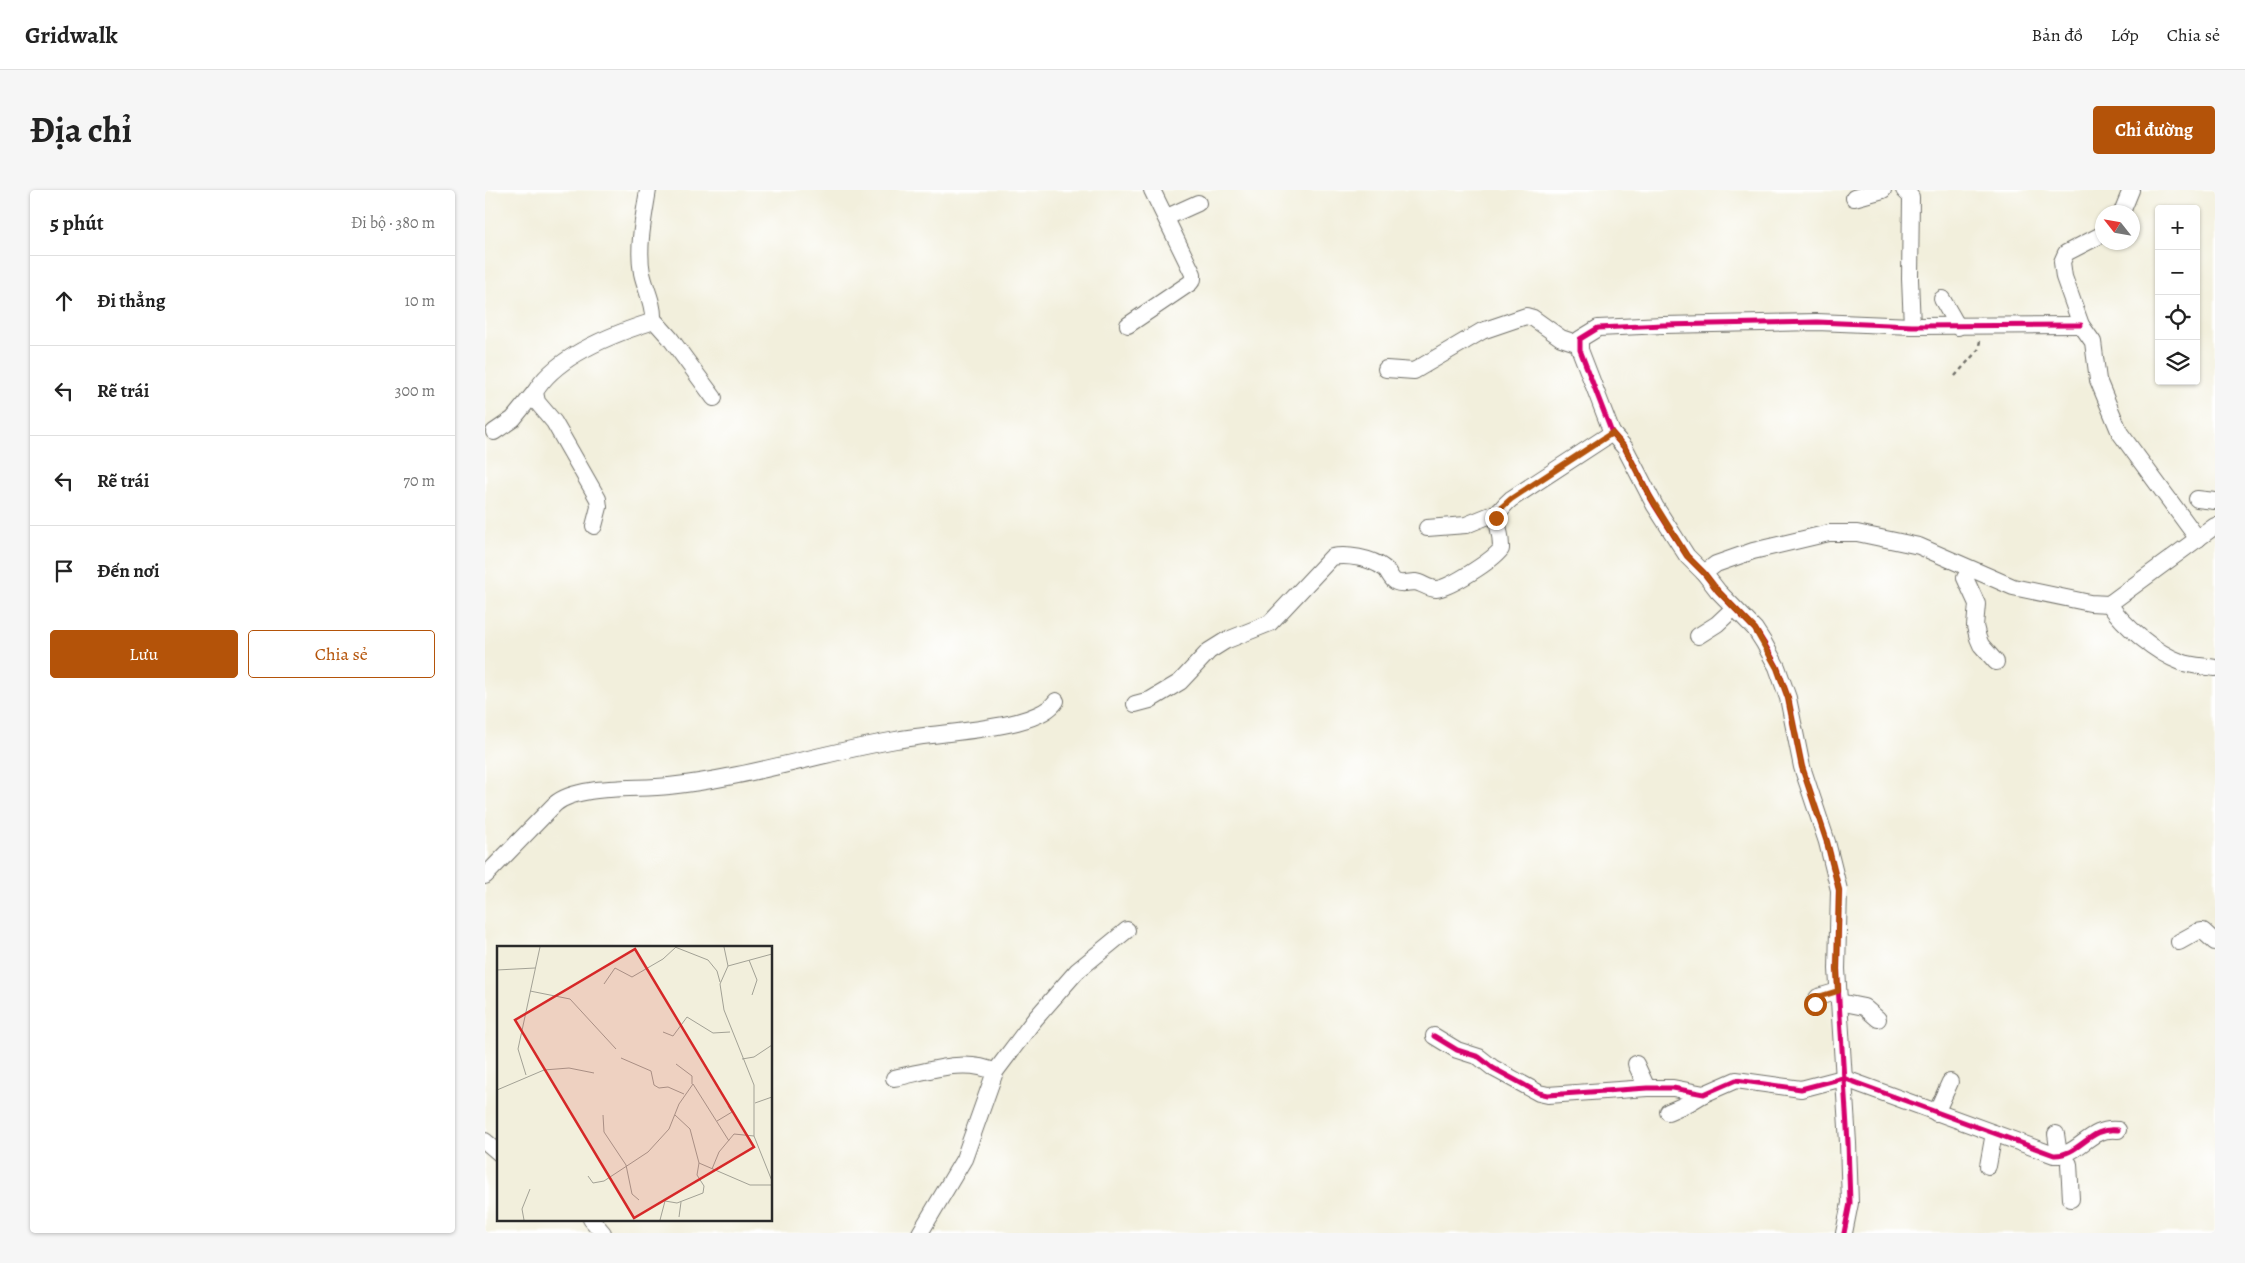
<!DOCTYPE html>
<html lang="vi">
<meta charset="utf-8">
<style>
:root{--surface:#fff;--page:#f6f6f6;--text:#222;--muted:#767676;--line:#e0e0e0;--accent:#b45309}
body{margin:0;font-family:Alegreya,serif;background:var(--page);color:var(--text)}
.controls{position:absolute;right:15px;top:15px;display:grid;overflow:hidden;border-radius:5px;box-shadow:0 1px 4px #0004}
.controls button{width:45px;height:45px;display:grid;place-items:center;padding:0;border:0;border-bottom:1px solid var(--line);background:var(--surface);color:var(--text);font:25px sans-serif}
.compass{position:absolute;left:1610px;top:15px;width:45px;height:45px;border-radius:50%;background:var(--surface);box-shadow:0 1px 4px #0004;rotate:301deg}
.stop{position:absolute;width:15px;height:15px;margin:-11px;border:4px solid #b45309;border-radius:50%;background:#fff}
.stop.end{background:#b45309;border-color:#fff;box-shadow:0 1px 5px #0008}
.list{margin:0;padding:0;list-style:none}
h2{display:flex;justify-content:space-between;align-items:center;height:65px;margin:0;padding:0 20px;font-size:21px}
h2 small{font-size:16px;font-weight:400;color:var(--muted)}
.list li{display:grid;grid-template-columns:32px 1fr auto;gap:15px;align-items:center;box-sizing:border-box;height:90px;padding:0 20px;border-top:1px solid var(--line)}
.list b{display:block;font-size:19px;white-space:nowrap}
.list em{font-size:16px;font-style:normal;color:var(--muted)}
.actions{display:flex;gap:10px;padding:15px 20px}
.actions a{flex:1;padding:11px 0;border:1px solid var(--accent);border-radius:5px;text-align:center;font-size:18px;color:var(--accent)}
.actions .main{background:var(--accent);color:#fff}
.icon{flex:none;width:28px;height:28px;fill:none;stroke:currentColor;stroke-width:2;stroke-linecap:round;stroke-linejoin:round}
.map{position:relative;flex:none;width:1730px;height:1043px;overflow:hidden;border-radius:5px}
header{display:flex;align-items:center;gap:30px;box-sizing:border-box;height:70px;padding:0 25px;background:var(--surface);border-bottom:1px solid var(--line)}
header strong{font-size:24px}
nav{display:flex;gap:28px;margin-inline-start:auto;font-size:18px}
.intro{display:flex;align-items:center;justify-content:space-between;box-sizing:border-box;height:120px;padding:0 30px}
h1{margin:0;font-size:35px}
.button{padding:12px 22px;border-radius:5px;background:var(--accent);color:#fff;font-size:18px;font-weight:700}
main{display:flex;gap:30px;padding:0 30px}
aside{flex:1;background:var(--surface);border-radius:5px;box-shadow:0 1px 4px #0004}
.map>svg:first-child{display:block}
</style>
<header>
<strong>Gridwalk</strong>
<nav><a>Bản đồ</a><a>Lớp</a><a>Chia sẻ</a></nav>
</header>
<div class="intro"><h1>Địa chỉ</h1><a class="button">Chỉ đường</a></div>
<main>
<aside>
<h2>5 phút<small>Đi bộ · 380 m</small></h2>
<ul class="list">
<li><svg class="icon" aria-label="ahead" viewBox="0 0 24 24"><path d="M12 20V5M6 11l6-6 6 6"/></svg><div><b>Đi thẳng</b></div><em>10 m</em></li>
<li><svg class="icon" aria-label="left" viewBox="0 0 24 24"><path d="M17 20v-9H6M10 6l-5 5 5 5"/></svg><div><b>Rẽ trái</b></div><em>300 m</em></li>
<li><svg class="icon" aria-label="left" viewBox="0 0 24 24"><path d="M17 20v-9H6M10 6l-5 5 5 5"/></svg><div><b>Rẽ trái</b></div><em>70 m</em></li>
<li><svg class="icon" aria-label="arrive" viewBox="0 0 24 24"><path d="M6 21V4h12l-3 4 3 4H6"/></svg><div><b>Đến nơi</b></div></li>
</ul>
<div class="actions"><a class="main">Lưu</a><a>Chia sẻ</a></div>
</aside>
<div class="map">
<svg width="1730" height="1043" viewBox="0 0 1730 1043">
<rect width="100%" height="100%" fill="#fff"/>
<filter id="ink" filterUnits="userSpaceOnUse"><feTurbulence type="fractalNoise" baseFrequency=".02" numOctaves="2"/><feDisplacementMap in="SourceGraphic" scale="10" xChannelSelector="R" yChannelSelector="G"/><feConvolveMatrix kernelMatrix="1 2 1 2 8 2 1 2 1" color-interpolation-filters="sRGB"/></filter>
<filter id="wash" filterUnits="userSpaceOnUse"><feTurbulence type="fractalNoise" baseFrequency=".0096" numOctaves="4" result="noise"/><feDisplacementMap in="SourceGraphic" scale="20" xChannelSelector="R" yChannelSelector="G"/><feGaussianBlur stdDeviation="1.12" result="paint"/><feColorMatrix in="noise" values="0 0 0 0 0 0 0 0 0 0 0 0 0 0 0 0 0 1.4 0 .05"/><feComposite in="paint" operator="in"/></filter>
<g filter="url(#wash)">
<rect width="100%" height="100%" fill="#f2efdc"/>
</g>
<g filter="url(#ink)">
<g fill="none" stroke-linecap="round" stroke-linejoin="round">
<g stroke="#717069" stroke-width="18">
<g id="minor">
<path d="M 1419,0 L 1426,7 L 1425,89 L 1427,136"/>
<path d="M 1369,8 L 1398,0"/>
<path d="M 1637,22 L 1646,0"/>
<path d="M 682,27 L 713,13"/>
<path d="M 1618,44 L 1581,63 L 1577,72 L 1579,87 L 1596,135 L 1608,152 L 1613,190 L 1635,243 L 1713,349"/>
<path d="M 1457,109 L 1473,137"/>
<path d="M 168,129 L 185,148 L 229,208"/>
<path d="M 643,135 L 705,93 L 708,89 L 708,84 L 667,0"/>
<path d="M 901,179 L 929,181 L 997,141 L 1041,126 L 1048,128 L 1076,148 L 1094,154"/>
<path d="M 9,242 L 28,229 L 50,202"/>
<path d="M 1712,309 L 1730,311"/>
<path d="M 109,336 L 114,317 L 113,309 L 69,232 L 52,212 L 50,202 C 71,166 128,144 166,132 L 168,129 C 169,114 160,98 157,83 C 152,57 159,26 163,0"/>
<path d="M 942,338 L 981,335 L 1013,322"/>
<path d="M 1485,380 L 1480,388 L 1492,414 L 1490,436 L 1493,448 L 1496,455 L 1511,472"/>
<path d="M 1219,383 L 1231,374 L 1268,361 L 1344,343 L 1372,343 L 1434,356 L 1528,397 L 1605,413 L 1624,414 L 1730,336"/>
<path d="M 1624,414 C 1639,436 1671,463 1696,472 C 1707,476 1718,476 1730,478"/>
<path d="M 1213,446 L 1232,434 L 1249,418"/>
<path d="M 650,514 L 665,510 L 695,492 L 724,461 L 740,451 L 785,433 L 847,367 C 862,364 886,368 899,378 C 904,381 905,389 911,392 C 917,395 923,392 930,392 C 937,393 944,399 951,399 C 965,398 1008,370 1016,359 C 1017,332 1002,330 1026,309 L 1127,243"/>
<path d="M 0,686 L 70,614 C 93,594 153,600 184,596 C 261,588 336,563 411,550 C 451,543 492,542 532,532 C 544,529 564,522 571,511"/>
<path d="M 1694,752 L 1712,742 L 1718,741 L 1730,752"/>
<path d="M 1354,812 L 1379,817 L 1393,829"/>
<path d="M 1329,813 L 1333,807 L 1353,801"/>
<path d="M 949,846 L 972,860 L 994,867 L 1008,878 L 1054,903 L 1063,905 L 1162,898 L 1188,898 L 1219,904 L 1251,890 L 1316,899 L 1358,888 L 1569,965 C 1595,966 1604,936 1633,940"/>
<path d="M 1151,874 L 1162,898"/>
<path d="M 409,888 C 441,882 479,867 510,882"/>
<path d="M 1183,922 L 1204,913 L 1219,904"/>
<path d="M 1451,923 L 1465,892"/>
<path d="M 1571,944 L 1574,965"/>
<path d="M 0,951 L 14,963"/>
<path d="M 1584,974 L 1586,1009"/>
<path d="M 1503,976 L 1509,943"/>
<path d="M 106,1029 L 118,1043"/>
<path d="M 435,1043 L 479,969 L 510,882 L 550,829 L 592,781 L 642,740"/>
<path d="M 1359,1043 L 1365,1013 L 1363,953 L 1352,779 L 1354,700 L 1342,652 L 1317,577 L 1303,508 L 1292,477 L 1279,453 L 1270,439 L 1233,401 L 1219,383 L 1202,366 L 1170,316 L 1140,258 L 1127,243 L 1095,160 L 1095,149 L 1113,138 L 1178,135 L 1332,132 L 1427,136 L 1596,135"/>
</g>
</g>
<path stroke="#717069" stroke-width="2.5" stroke-dasharray="4 4" stroke-linecap="butt" d="M 1470,186 L 1493,160 L 1495,151"/>
<use href="#minor" stroke="#fff" stroke-width="16"/>
<g stroke="#fff" stroke-width="8">
<g id="cycleway">
<path d="M 949,846 L 972,860 L 994,867 L 1008,878 L 1054,903 L 1063,905 L 1162,898 L 1188,898 L 1219,904 L 1251,890 L 1316,899 L 1358,888 L 1569,965 C 1595,966 1604,936 1633,940"/>
<path d="M 1359,1043 L 1365,1013 L 1363,953 L 1352,779 L 1354,700 L 1342,652 L 1317,577 L 1303,508 L 1292,477 L 1279,453 L 1270,439 L 1233,401 L 1219,383 L 1202,366 L 1170,316 L 1140,258 L 1127,243 L 1095,160 L 1095,149 L 1113,138 L 1178,135 L 1332,132 L 1427,136 L 1596,135"/>
</g>
</g>
<use href="#cycleway" stroke="#d6006c" stroke-width="5"/>
</g>
</g>
<g fill="none" stroke-linecap="round" stroke-linejoin="round" filter="url(#ink)">
<path stroke="#b45309" stroke-width="6" d="M 1011,328 L 1016,318 L 1026,309 L 1127,243 L 1140,258 L 1164,305 L 1202,366 L 1219,383 L 1233,401 L 1270,439 L 1292,478 L 1303,508 L 1317,577 L 1342,652 L 1354,700 L 1352,779 L 1353,801 L 1333,807 L 1330,814"/>
</g>
<g transform="translate(12 756)">
<rect width="275" height="275" fill="#f2efdc"/>
<path fill="none" stroke="#a2a195" stroke-width="1" d="M 178,1 L 211,14 L 220,25 L 223,36M 227,1 L 231,20 L 223,38 L 227,64 L 257,139 L 257,190 L 275,235M 252,14 L 260,34 L 255,49M 231,20 L 275,8M 0,24 L 38,22M 107,38 L 118,22 L 135,31 L 166,13 L 179,1M 33,45 L 73,53 L 119,103M 166,86 L 176,90 L 190,71 L 216,87 L 233,86M 124,112 L 154,125 L 157,139 L 162,142 L 171,141 L 187,148M 245,113 L 257,111 L 275,99M 179,118 L 195,130 L 195,138M 29,129 L 21,103 L 43,1M 0,144 L 47,124 L 72,122 L 97,127M 258,157 L 275,151M 106,169 L 107,186 L 129,219 L 135,248 L 142,254M 178,169 L 193,183 L 202,217 L 253,239 L 275,239M 220,175 L 235,166 L 231,160M 215,223 L 222,206 L 237,188 L 257,190M 91,230 L 96,237 L 107,235 L 151,206 L 172,183 L 182,158 L 196,138 L 232,195M 182,271 L 184,256M 27,274 L 25,263 L 33,243M 163,274 L 168,255 L 180,257 L 206,247 L 207,240 L 200,229 L 202,217"/>
<path fill="#d62828" fill-opacity="0.15" stroke="#d62828" stroke-width="2.5" d="M 138,3 L 257,201 L 137,272 L 18,74 Z"/>
<rect width="275" height="275" fill="none" stroke="#2b2b2b" stroke-width="2.5"/>
</g>
</svg>
<div class="controls">
<button>+</button>
<button>−</button>
<button><svg class="icon" aria-label="locate" viewBox="0 0 24 24"><circle cx="12" cy="12" r="6"/><path d="M12 2v4M12 18v4M2 12h4M18 12h4"/></svg></button>
<button><svg class="icon" aria-label="layers" viewBox="0 0 24 24"><path d="M12 4l9 5-9 5-9-5zM3 14l9 5 9-5"/></svg></button>
</div>
<svg class="compass" viewBox="-18 -18 36 36"><path d="M0-13l5 13h-10z" fill="#e53935"/><path d="M0 13l5-13h-10z" fill="#767676"/></svg>
<div class="stop" style="left:1330px;top:814px"></div>
<div class="stop end" style="left:1011px;top:328px"></div>
</div>
</main>
